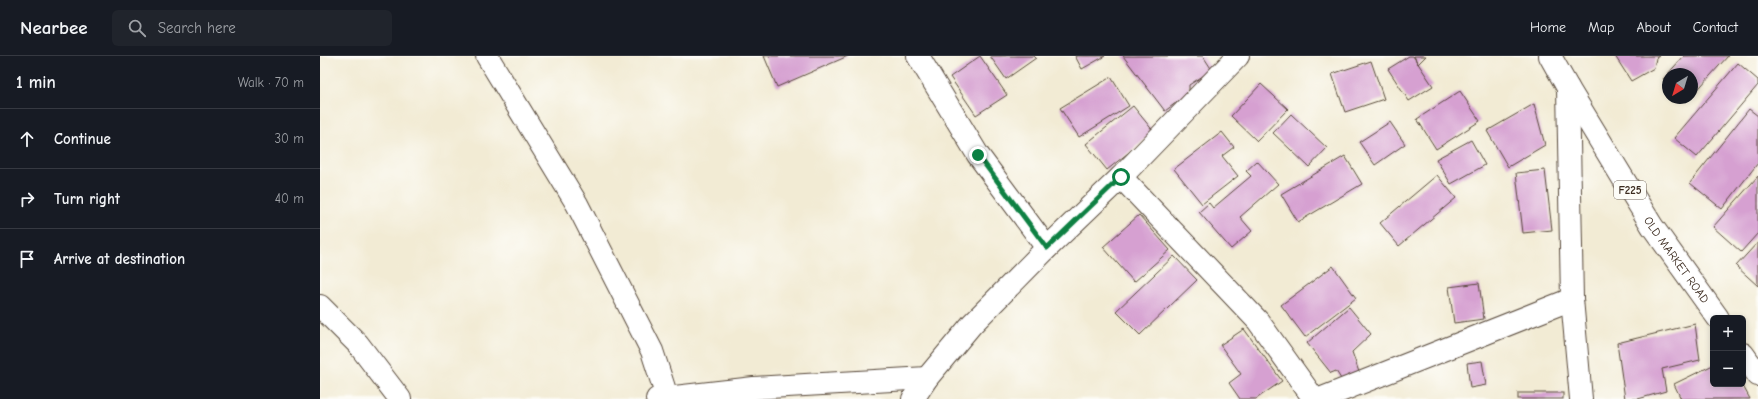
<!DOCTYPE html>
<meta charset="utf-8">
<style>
:root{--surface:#171b24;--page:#20242c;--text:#f1f3f6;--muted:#9ea1a6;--line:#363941}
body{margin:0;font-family:"Comic Neue",sans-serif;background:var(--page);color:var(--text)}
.controls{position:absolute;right:12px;bottom:12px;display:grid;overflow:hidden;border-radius:6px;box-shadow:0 2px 6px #0003}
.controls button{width:36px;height:36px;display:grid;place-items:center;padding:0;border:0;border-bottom:1px solid var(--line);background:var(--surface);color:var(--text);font:20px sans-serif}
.compass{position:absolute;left:1342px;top:12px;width:36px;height:36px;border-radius:50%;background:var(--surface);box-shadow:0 2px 6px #0003;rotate:218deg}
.stop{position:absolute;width:12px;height:12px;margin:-9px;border:3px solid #0b8043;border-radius:50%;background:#fff}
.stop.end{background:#0b8043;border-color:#fff;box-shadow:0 1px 4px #0008}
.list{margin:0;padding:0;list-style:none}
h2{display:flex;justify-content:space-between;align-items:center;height:52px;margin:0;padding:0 16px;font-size:17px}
h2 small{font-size:13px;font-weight:400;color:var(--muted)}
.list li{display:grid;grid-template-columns:26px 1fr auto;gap:12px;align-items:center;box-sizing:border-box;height:60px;padding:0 16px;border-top:1px solid var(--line)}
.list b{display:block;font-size:15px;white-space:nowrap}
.list em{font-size:13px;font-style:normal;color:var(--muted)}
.icon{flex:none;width:22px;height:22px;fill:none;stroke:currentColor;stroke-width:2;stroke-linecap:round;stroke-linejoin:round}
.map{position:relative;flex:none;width:1438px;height:343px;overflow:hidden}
header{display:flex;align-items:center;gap:24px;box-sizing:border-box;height:56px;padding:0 20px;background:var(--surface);border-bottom:1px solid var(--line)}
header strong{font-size:19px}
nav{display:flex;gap:22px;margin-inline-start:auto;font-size:14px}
.search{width:280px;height:36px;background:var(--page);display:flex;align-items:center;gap:10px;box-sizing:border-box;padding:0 14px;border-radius:6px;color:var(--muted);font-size:15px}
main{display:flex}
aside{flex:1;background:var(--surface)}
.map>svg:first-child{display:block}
</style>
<header>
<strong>Nearbee</strong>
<div class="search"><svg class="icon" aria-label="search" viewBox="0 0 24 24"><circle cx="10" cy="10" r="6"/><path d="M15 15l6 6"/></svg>Search here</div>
<nav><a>Home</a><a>Map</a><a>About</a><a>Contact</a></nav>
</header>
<main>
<aside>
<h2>1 min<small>Walk · 70 m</small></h2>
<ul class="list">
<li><svg class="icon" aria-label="ahead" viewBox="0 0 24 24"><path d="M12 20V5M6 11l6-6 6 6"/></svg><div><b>Continue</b></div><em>30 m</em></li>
<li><svg class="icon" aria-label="right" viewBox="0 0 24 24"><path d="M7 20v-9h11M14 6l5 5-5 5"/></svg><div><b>Turn right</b></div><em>40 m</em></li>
<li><svg class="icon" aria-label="arrive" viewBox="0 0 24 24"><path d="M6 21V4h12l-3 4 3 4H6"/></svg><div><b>Arrive at destination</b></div></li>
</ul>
</aside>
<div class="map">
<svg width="1438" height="343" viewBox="0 0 1438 343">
<rect width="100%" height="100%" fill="#fdfcf7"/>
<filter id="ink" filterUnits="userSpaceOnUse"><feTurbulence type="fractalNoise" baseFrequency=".025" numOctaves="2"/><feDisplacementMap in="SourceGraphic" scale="8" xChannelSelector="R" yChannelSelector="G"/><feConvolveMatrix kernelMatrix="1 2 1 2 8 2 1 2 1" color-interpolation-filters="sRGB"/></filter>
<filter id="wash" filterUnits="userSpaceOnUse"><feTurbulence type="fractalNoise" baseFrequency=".012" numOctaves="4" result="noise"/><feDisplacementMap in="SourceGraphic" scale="16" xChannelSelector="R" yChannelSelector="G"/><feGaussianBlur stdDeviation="0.9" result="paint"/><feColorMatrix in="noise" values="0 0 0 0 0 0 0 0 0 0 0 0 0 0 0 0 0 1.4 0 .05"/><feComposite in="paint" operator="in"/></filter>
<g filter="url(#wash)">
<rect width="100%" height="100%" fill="#f2ebd4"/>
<g id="blocks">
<g fill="#d6a0d1">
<path d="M 444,0 L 528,0 L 457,31 Z"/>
<path d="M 660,0 L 687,39 L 656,59 L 630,21 Z"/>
<path d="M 670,0 L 714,0 L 716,2 L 686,23 Z"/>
<path d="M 755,0 L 785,0 L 762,13 Z"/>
<path d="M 803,0 L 883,0 L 892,14 L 869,29 L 869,37 L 845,55 Z"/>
<path d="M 1089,0 L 1093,0 L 1113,30 L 1089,45 L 1068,13 Z"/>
<path d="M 1094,0 L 1106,0 L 1098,8 Z"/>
<path d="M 1295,0 L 1339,0 L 1336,2 L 1334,12 L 1311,25 Z"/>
<path d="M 1364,0 L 1408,0 L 1372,40 L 1372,18 L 1348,18 L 1348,27 L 1343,23 Z"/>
<path d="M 1051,5 L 1064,43 L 1025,56 L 1012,18 Z"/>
<path d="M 1418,7 L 1438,24 L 1438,29 L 1377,101 L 1354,82 Z"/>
<path d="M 791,21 L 809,50 L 759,81 L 740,52 Z"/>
<path d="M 941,28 L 968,53 L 937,85 L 911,60 Z"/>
<path d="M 1140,35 L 1160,65 L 1116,93 L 1097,63 Z"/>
<path d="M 1214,48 L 1225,89 L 1188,111 L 1167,75 Z"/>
<path d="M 813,50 L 834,76 L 787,114 L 766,88 Z"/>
<path d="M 1429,53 L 1438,60 L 1438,107 L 1402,153 L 1370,127 Z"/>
<path d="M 971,58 L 1007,92 L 989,111 L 953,77 Z"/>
<path d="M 1070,66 L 1085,88 L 1055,109 L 1039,86 Z"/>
<path d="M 902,76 L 914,91 L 902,100 L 918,120 L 882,148 L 854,113 Z"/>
<path d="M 1151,84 L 1165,109 L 1131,128 L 1116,103 Z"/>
<path d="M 1025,100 L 1042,128 L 978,166 L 961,138 Z"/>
<path d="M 937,105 L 958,128 L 920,161 L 932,175 L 911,193 L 879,156 L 889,147 L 893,152 L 931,120 L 926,115 Z"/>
<path d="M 1225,114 L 1232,174 L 1203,177 L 1196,117 Z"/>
<path d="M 1117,119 L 1136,142 L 1079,190 L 1060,167 Z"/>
<path d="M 1438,120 L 1438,177 L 1421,196 L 1393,171 Z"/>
<path d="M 819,159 L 850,194 L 814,226 L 783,191 Z"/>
<path d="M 1438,186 L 1438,230 L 1416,210 Z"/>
<path d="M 854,200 L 877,224 L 820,279 L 796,255 Z"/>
<path d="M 1013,210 L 1036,242 L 985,281 L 961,249 Z"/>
<path d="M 1159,227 L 1164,263 L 1134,267 L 1129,231 Z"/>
<path d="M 1029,251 L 1051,278 L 1032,296 L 1040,319 L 1023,326 L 1016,315 L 1011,317 L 987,287 Z"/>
<path d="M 1375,268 L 1380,304 L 1342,313 L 1346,335 L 1318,343 L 1305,343 L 1297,287 Z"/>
<path d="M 924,273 L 962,325 L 936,343 L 920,343 L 909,327 L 921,318 L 900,289 Z"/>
<path d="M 1162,305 L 1166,329 L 1150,332 L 1147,307 Z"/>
<path d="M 1393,309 L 1393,328 L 1422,328 L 1430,343 L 1361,343 L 1354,328 Z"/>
<rect x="1198" y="337" width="45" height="6"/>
</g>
</g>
</g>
<g filter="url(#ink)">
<use href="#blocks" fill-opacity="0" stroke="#564739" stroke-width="1"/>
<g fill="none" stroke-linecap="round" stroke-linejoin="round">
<g stroke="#564739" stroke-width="24">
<g id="street">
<path d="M 167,0 L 257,148 L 332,295 L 347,341"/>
<path d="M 598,0 L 658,99 L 727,192"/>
<path d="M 1248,32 L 1252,243 L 1261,343"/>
<path d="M 801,121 L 938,265 L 994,343"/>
<path d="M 0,250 L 38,288 L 80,343"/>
<path d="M 1000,343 L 1252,243"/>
</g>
</g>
<g stroke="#564739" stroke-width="24">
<g id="secondary">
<path d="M 337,343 L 434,332 L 607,322"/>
<path d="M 593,343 L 607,322 L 652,268 L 727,192 L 801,121 L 918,0"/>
</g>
</g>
<g stroke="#564739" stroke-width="24">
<g id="primary">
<path id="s1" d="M 1230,0 L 1248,32 L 1332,170 L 1398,262"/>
<path d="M 1423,298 L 1438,319"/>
</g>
</g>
<use href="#street" stroke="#fff" stroke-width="22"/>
<use href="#secondary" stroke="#fff" stroke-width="22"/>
<use href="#primary" stroke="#fff" stroke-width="22"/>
</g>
</g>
<g fill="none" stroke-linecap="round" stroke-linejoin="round" filter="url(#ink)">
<path stroke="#0b8043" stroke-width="5" d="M 658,99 L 727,192 L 801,121"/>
</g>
<g text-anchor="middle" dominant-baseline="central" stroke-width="3" stroke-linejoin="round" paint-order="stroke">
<rect fill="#fdfcf7" stroke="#75695f" stroke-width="1" x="1294" y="125" width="32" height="18" rx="3"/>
<g font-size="11" font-weight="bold" fill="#3b2a1e">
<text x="1310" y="134">F225</text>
</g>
<g font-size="12" fill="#3b2a1e" stroke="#fdfcf7">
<text stroke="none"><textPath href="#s1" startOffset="240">OLD MARKET ROAD</textPath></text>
</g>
</g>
</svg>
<div class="controls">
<button>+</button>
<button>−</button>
</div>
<svg class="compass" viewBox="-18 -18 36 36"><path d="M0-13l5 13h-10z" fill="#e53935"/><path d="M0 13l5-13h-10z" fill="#9ea1a6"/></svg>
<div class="stop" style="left:801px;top:121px"></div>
<div class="stop end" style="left:658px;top:99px"></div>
</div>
</main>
